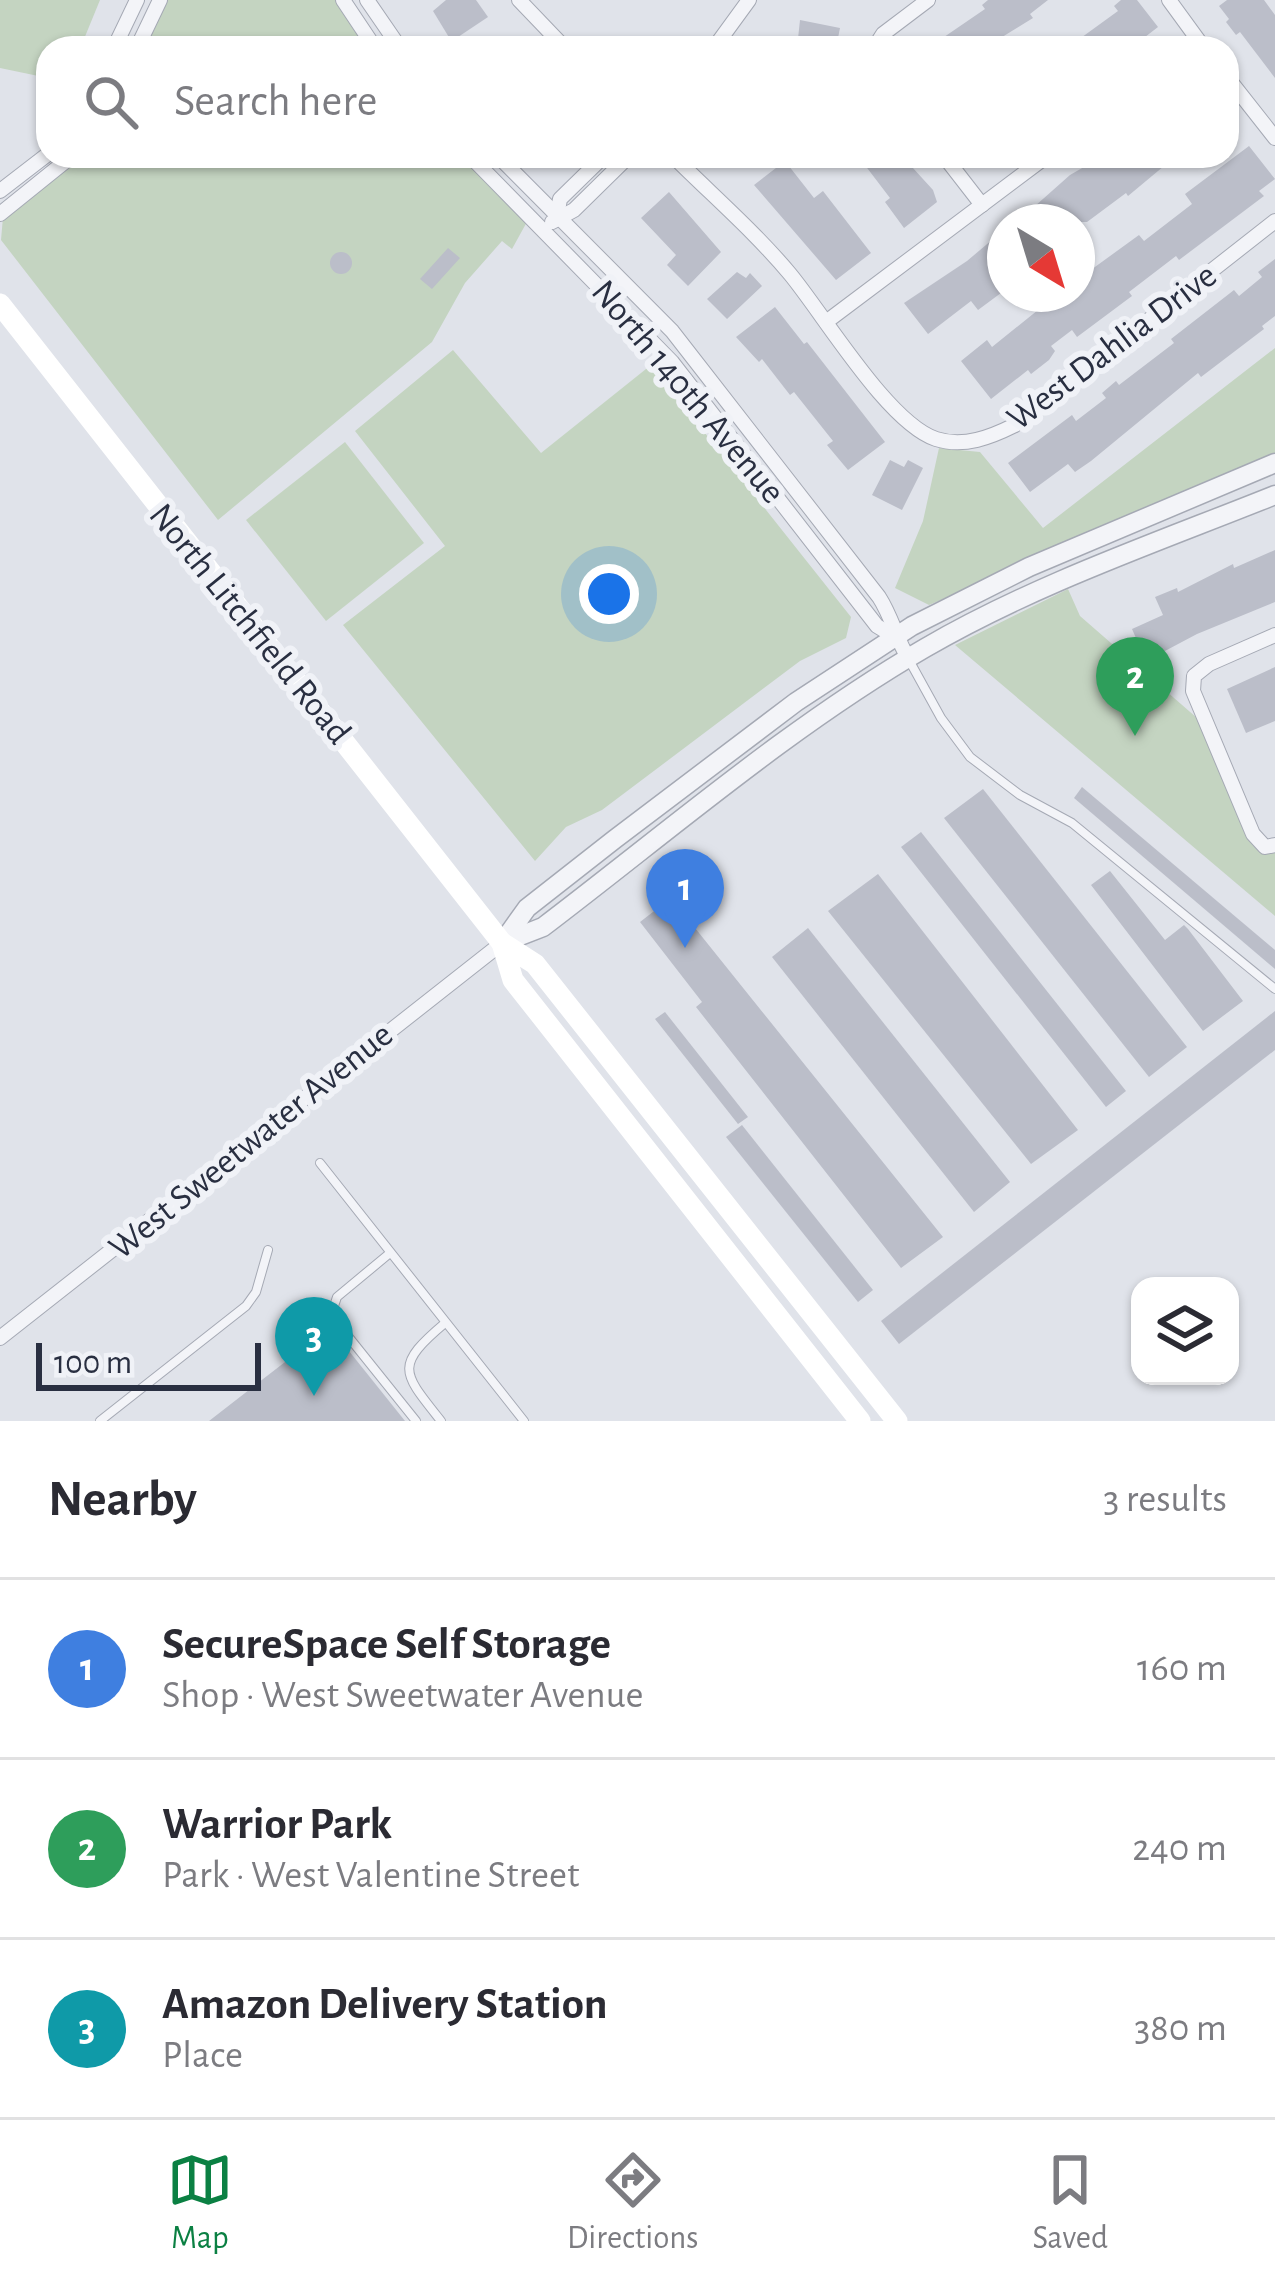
<!DOCTYPE html>
<meta charset="utf-8">
<style>
:root{--surface:#fff;--page:#f7f7f7;--text:#2b2b33;--muted:#7c7c81;--line:#e1e1e2;--accent:#0b8043}
body{margin:0;font-family:"Alegreya Sans",sans-serif;background:var(--page);color:var(--text)}
.controls{position:absolute;right:36px;bottom:36px;display:grid;overflow:hidden;border-radius:24px;box-shadow:0 3px 9px #0004}
.controls button{width:108px;height:108px;display:grid;place-items:center;padding:0;border:0;border-bottom:3px solid var(--line);background:var(--surface);color:var(--text);font:60px sans-serif}
.compass{position:absolute;left:987px;top:204px;width:108px;height:108px;border-radius:50%;background:var(--surface);box-shadow:0 3px 9px #0004;rotate:142deg}
.scale{position:absolute;left:36px;bottom:30px;width:225px;box-sizing:border-box;padding-left:12px;border:6px solid #292f41;border-top:0;font-size:33px;line-height:42px;white-space:nowrap;color:#292f41;-webkit-text-stroke:9px #f0f2f7;paint-order:stroke}
.you{position:absolute;left:609px;top:594px;width:42px;height:42px;margin:-30px;border:9px solid #fff;border-radius:50%;background:#1a73e8;box-shadow:0 0 0 18px #1a73e833}
.badge{display:grid;place-items:center;width:78px;height:78px;border-radius:50%;background:var(--accent);color:#fff;font-size:39px;font-weight:700}
.pin{position:absolute;translate:-50% -99px;filter:drop-shadow(0 3px 6px #0008)}
.pin::after{content:'';position:absolute;top:63px;width:42px;height:36px;background:inherit;clip-path:polygon(0 0,100% 0,50% 100%)}
.list{margin:0;padding:0;list-style:none}
h2{display:flex;justify-content:space-between;align-items:center;height:156px;margin:0;padding:0 48px;font-size:51px}
h2 small{font-size:39px;font-weight:400;color:var(--muted)}
.list li{display:grid;grid-template-columns:78px 1fr auto;gap:36px;align-items:center;box-sizing:border-box;height:180px;padding:0 48px;border-top:3px solid var(--line)}
.list b{display:block;font-size:45px;white-space:nowrap}
.list p{margin:0;font-size:39px;white-space:nowrap;color:var(--muted)}
.list em{font-size:39px;font-style:normal;color:var(--muted)}
.icon{flex:none;width:66px;height:66px;fill:none;stroke:currentColor;stroke-width:2;stroke-linecap:round;stroke-linejoin:round}
.map{position:relative;flex:none;width:1275px;height:1421px;overflow:hidden}
.search{position:absolute;background:var(--surface);box-shadow:0 3px 9px #0004;left:36px;right:36px;top:36px;height:132px;display:flex;align-items:center;gap:30px;box-sizing:border-box;padding:0 42px;border-radius:36px;color:var(--muted);font-size:45px}
.sheet{height:696px;background:var(--surface)}
nav{display:flex;justify-content:space-around;align-items:center;box-sizing:border-box;height:168px;border-top:3px solid var(--line);background:var(--surface);font-size:33px;color:var(--muted)}
nav a{display:grid;justify-items:center;gap:6px}
nav .on{color:var(--accent)}
.map>svg:first-child{display:block}
</style>
<div class="map">
<svg width="1275" height="1421" viewBox="0 0 1275 1421">
<rect width="100%" height="100%" fill="#e0e3ea"/>
<g fill="#c4d4c1">
<path d="M 0,0 L 100,0 L 84,39 L 77,48 L 48,48 L 48,78 L 0,68 Z"/>
<path d="M 165,0 L 339,0 L 371,48 L 143,48 Z"/>
<path d="M 80,156 L 464,156 L 528,220 L 512,249 L 502,241 L 465,283 L 432,342 L 218,520 L 1,240 L 3,217 Z"/>
<path d="M 1275,348 L 1275,457 L 929,605 L 895,588 L 923,521 L 939,448 L 980,452 L 1043,528 Z"/>
<path d="M 453,350 L 541,453 L 651,365 L 851,617 L 846,638 L 800,661 L 602,810 L 566,827 L 535,861 L 343,625 L 445,546 L 355,431 Z"/>
<path d="M 345,442 L 424,543 L 326,621 L 246,520 Z"/>
<path d="M 1068,589 L 1080,616 L 1197,718 L 1247,837 L 1258,848 L 1275,852 L 1275,916 L 955,645 Z"/>
</g>
<g fill="#bbbec9">
<path d="M 446,0 L 476,0 L 488,17 L 455,39 L 450,39 L 433,11 Z"/>
<path d="M 988,0 L 1048,0 L 1030,14 L 1033,18 L 994,42 L 998,48 L 928,48 L 985,9 L 982,5 Z"/>
<path d="M 1121,0 L 1137,0 L 1158,27 L 1145,37 L 1149,43 L 1142,48 L 1067,48 L 1118,11 L 1114,6 Z"/>
<path d="M 1227,0 L 1264,0 L 1275,15 L 1275,78 L 1240,32 L 1236,35 L 1226,22 L 1229,19 L 1219,6 Z"/>
<path d="M 800,20 L 840,28 L 836,48 L 797,48 Z"/>
<path d="M 1249,146 L 1275,179 L 1259,191 L 1264,196 L 1179,260 L 1176,256 L 1129,292 L 1132,296 L 1077,337 L 1072,330 L 1051,346 L 1055,351 L 1049,360 L 1031,374 L 1028,370 L 991,399 L 961,361 L 987,340 L 992,347 L 1038,310 L 1034,304 L 1047,294 L 1077,294 L 1077,280 L 1139,235 L 1144,241 L 1192,204 L 1185,194 Z"/>
<path d="M 858,156 L 902,156 L 933,190 L 937,202 L 904,228 L 885,202 L 890,198 Z"/>
<path d="M 1103,156 L 1176,156 L 1128,196 L 1126,193 L 1087,222 L 1017,222 L 1070,175 Z"/>
<path d="M 785,161 L 814,198 L 823,191 L 871,253 L 836,280 L 754,185 Z"/>
<path d="M 669,192 L 721,252 L 688,286 L 667,265 L 676,255 L 641,218 Z"/>
<path d="M 1005,229 L 1005,290 L 978,310 L 971,301 L 928,334 L 904,303 L 967,261 Z"/>
<path d="M 448,248 L 460,258 L 432,289 L 420,279 Z"/>
<circle cx="341" cy="263" r="11"/>
<path d="M 1275,259 L 1275,316 L 1262,326 L 1264,329 L 1201,377 L 1198,373 L 1091,461 L 1075,472 L 1068,464 L 1030,492 L 1008,463 L 1072,415 L 1076,421 L 1106,398 L 1102,393 L 1116,381 L 1119,385 L 1174,343 L 1171,339 L 1234,290 L 1239,296 L 1262,277 L 1258,272 Z"/>
<path d="M 737,272 L 746,278 L 750,273 L 762,286 L 727,319 L 707,299 Z"/>
<path d="M 775,307 L 804,344 L 807,342 L 885,442 L 848,470 L 827,445 L 833,441 L 794,392 L 790,395 L 762,359 L 759,362 L 736,337 Z"/>
<path d="M 890,460 L 904,467 L 908,460 L 923,468 L 902,510 L 872,495 Z"/>
<path d="M 1275,550 L 1275,602 L 1197,634 L 1146,661 L 1132,629 L 1163,615 L 1155,597 L 1177,588 L 1178,592 L 1233,564 L 1234,568 Z"/>
<path d="M 1275,667 L 1275,721 L 1246,733 L 1227,689 Z"/>
<path d="M 1082,787 L 1275,950 L 1275,969 L 1074,798 Z"/>
<path d="M 983,789 L 1187,1047 L 1149,1077 L 944,818 Z"/>
<path d="M 921,832 L 1126,1091 L 1106,1107 L 901,847 Z"/>
<path d="M 1110,871 L 1165,940 L 1184,925 L 1188,929 L 1243,1001 L 1203,1031 L 1091,885 Z"/>
<path d="M 878,874 L 1078,1130 L 1031,1164 L 828,911 Z"/>
<path d="M 671,898 L 943,1237 L 901,1268 L 696,1007 L 702,1002 L 640,922 Z"/>
<path d="M 808,928 L 1010,1182 L 974,1212 L 772,957 Z"/>
<path d="M 1275,1011 L 1275,1050 L 899,1344 L 881,1321 Z"/>
<path d="M 665,1012 L 748,1117 L 738,1124 L 655,1019 Z"/>
<path d="M 742,1125 L 873,1290 L 858,1302 L 726,1137 Z"/>
<path d="M 345,1346 L 405,1421 L 209,1421 L 298,1352 L 313,1371 Z"/>
</g>
<g fill="none" stroke-linecap="round" stroke-linejoin="round">
<g stroke="#a5a9b4" stroke-width="10">
<g id="service">
<path d="M 909,660 L 941,718 L 970,757 L 1020,795 L 1072,823 L 1275,989"/>
<path d="M 320,1163 L 524,1421"/>
<path d="M 390,1253 L 337,1297 L 331,1315 L 416,1421"/>
<path d="M 100,1421 L 246,1306 L 256,1292 L 268,1250"/>
<path d="M 441,1421 C 402,1372 394,1366 445,1323"/>
</g>
</g>
<g stroke="#a5a9b4" stroke-width="16">
<g id="minor">
<path d="M 343,0 L 375,48"/>
<path d="M 367,0 L 400,48"/>
<path d="M 519,0 L 565,48"/>
<path d="M 1169,0 L 1204,48"/>
<path d="M 114,48 L 137,0"/>
<path d="M 137,48 L 160,0"/>
<path d="M 714,48 L 749,0"/>
<path d="M 874,48 L 883,34 L 928,0"/>
<path d="M 1227,77 L 1275,138"/>
<path d="M 470,156 L 672,362 L 877,626 L 895,637"/>
<path d="M 498,156 L 672,331 L 879,597 C 892,617 896,638 908,658"/>
<path d="M 673,156 C 712,195 755,232 790,274 C 824,315 888,423 936,439 C 964,448 991,437 1015,425 L 1275,221"/>
<path d="M 944,156 L 982,205"/>
<path d="M 0,191 L 48,154"/>
<path d="M 0,214 L 72,156"/>
<path d="M 557,216 L 560,199 L 604,156"/>
<path d="M 552,222 L 574,210 L 629,156"/>
<path d="M 826,322 L 1047,156"/>
<path d="M 1275,635 L 1209,664 L 1194,676 L 1193,691 L 1253,834 L 1265,847 L 1275,845"/>
<path d="M 0,1338 L 502,943"/>
</g>
</g>
<g stroke="#a5a9b4" stroke-width="21">
<g id="tertiary">
<path d="M 502,943 L 527,908 L 615,839 L 796,702 L 912,626 L 1029,567 L 1275,463"/>
<path d="M 502,943 L 543,927 C 668,832 789,727 925,648 C 1035,584 1158,542 1275,495"/>
</g>
</g>
<use href="#service" stroke="#f3f4f8" stroke-width="8"/>
<use href="#minor" stroke="#f3f4f8" stroke-width="14"/>
<use href="#tertiary" stroke="#f3f4f8" stroke-width="18"/>
<g stroke="#fff" stroke-width="21">
<path d="M 0,304 L 502,943 L 535,964 L 897,1421"/>
<path d="M 502,943 L 513,980 L 860,1421"/>
</g>
</g>
<g text-anchor="middle" dominant-baseline="central" stroke-width="12" stroke-linejoin="round" paint-order="stroke">
<g font-size="36" fill="#292f41" stroke="#f0f2f7">
<text transform="translate(1112 347) rotate(-37)">West Dahlia Drive</text>
<text transform="translate(688 392) rotate(50)">North 140th Avenue</text>
<text transform="translate(250 624) rotate(51)">North Litchfield Road</text>
<text transform="translate(251 1141) rotate(-39)">West Sweetwater Avenue</text>
</g>
</g>
</svg>
<div class="controls">
<button><svg class="icon" aria-label="layers" viewBox="0 0 24 24"><path d="M12 4l9 5-9 5-9-5zM3 14l9 5 9-5"/></svg></button>
</div>
<svg class="compass" viewBox="-18 -18 36 36"><path d="M0-13l5 13h-10z" fill="#e53935"/><path d="M0 13l5-13h-10z" fill="#7c7c81"/></svg>
<div class="scale">100 m</div>
<div class="you"></div>
<div class="pin badge" style="left:685px;top:948px;background:#3f7fe0">1</div>
<div class="pin badge" style="left:1135px;top:736px;background:#2e9e5b">2</div>
<div class="pin badge" style="left:314px;top:1396px;background:#0f9aa8">3</div>
<div class="search"><svg class="icon" aria-label="search" viewBox="0 0 24 24"><circle cx="10" cy="10" r="6"/><path d="M15 15l6 6"/></svg>Search here</div>
</div>
<section class="sheet">
<h2>Nearby<small>3 results</small></h2>
<ul class="list">
<li><span class="badge" style="background:#3f7fe0">1</span><div><b>SecureSpace Self Storage</b><p>Shop · West Sweetwater Avenue</p></div><em>160 m</em></li>
<li><span class="badge" style="background:#2e9e5b">2</span><div><b>Warrior Park</b><p>Park · West Valentine Street</p></div><em>240 m</em></li>
<li><span class="badge" style="background:#0f9aa8">3</span><div><b>Amazon Delivery Station</b><p>Place</p></div><em>380 m</em></li>
</ul>
</section>
<nav>
<a class="on"><svg class="icon" aria-label="map" viewBox="0 0 24 24"><path d="M3 6l6-2 6 2 6-2v14l-6 2-6-2-6 2zM9 4v14M15 6v14"/></svg>Map</a>
<a><svg class="icon" aria-label="directions" viewBox="0 0 24 24"><path d="M12 3l9 9-9 9-9-9zM9 14v-3h6M13 9l2 2-2 2"/></svg>Directions</a>
<a><svg class="icon" aria-label="saved" viewBox="0 0 24 24"><path d="M7 4h10v16l-5-4-5 4z"/></svg>Saved</a>
</nav>
